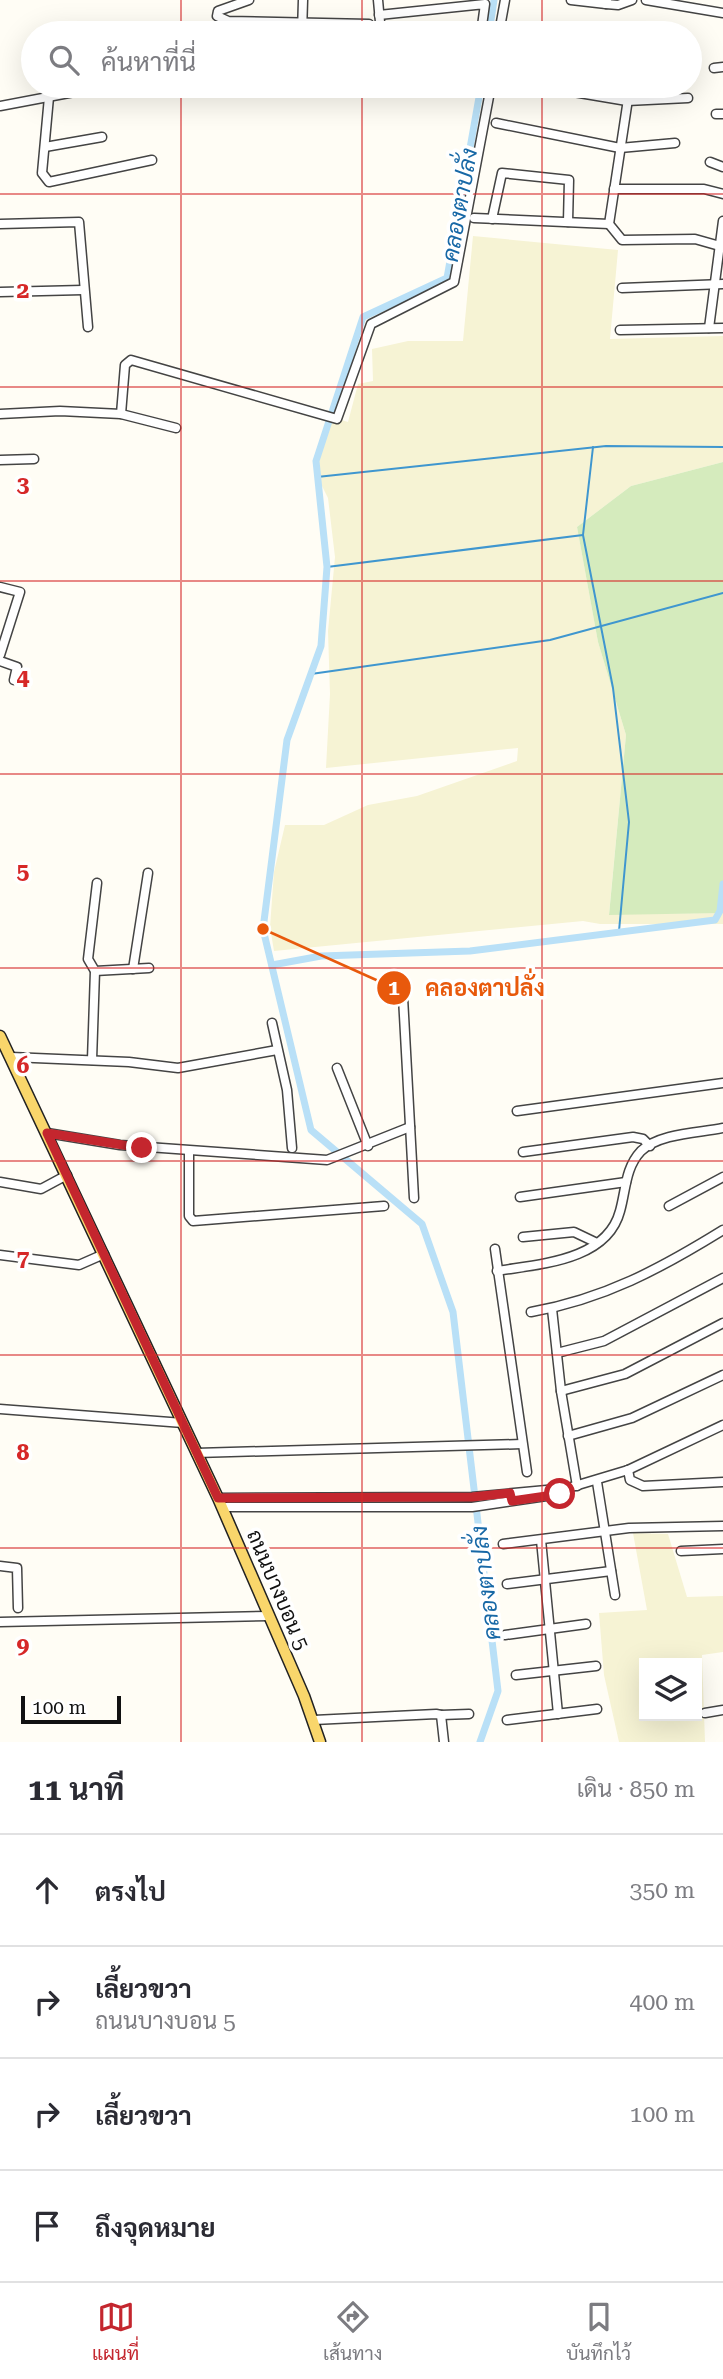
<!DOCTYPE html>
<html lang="th">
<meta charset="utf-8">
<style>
:root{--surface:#fff;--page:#f2f2f3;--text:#2b2b33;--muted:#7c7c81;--line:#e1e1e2;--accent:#c4262e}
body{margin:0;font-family:"Roboto Serif",Sarabun,serif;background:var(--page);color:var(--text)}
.controls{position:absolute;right:21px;bottom:21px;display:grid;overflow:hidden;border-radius:0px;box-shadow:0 7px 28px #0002}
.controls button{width:63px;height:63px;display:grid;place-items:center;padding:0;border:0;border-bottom:2px solid var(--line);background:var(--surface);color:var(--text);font:35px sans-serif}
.scale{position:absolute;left:21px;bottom:18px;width:100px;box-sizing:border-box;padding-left:7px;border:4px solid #111;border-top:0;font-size:19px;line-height:24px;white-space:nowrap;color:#111;-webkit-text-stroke:5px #fff;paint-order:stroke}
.stop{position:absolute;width:21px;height:21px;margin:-16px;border:5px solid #c4262e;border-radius:50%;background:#fff}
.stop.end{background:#c4262e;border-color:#fff;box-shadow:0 2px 7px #0008}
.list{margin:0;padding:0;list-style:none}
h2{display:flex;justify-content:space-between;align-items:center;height:91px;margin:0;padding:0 28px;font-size:30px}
h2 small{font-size:23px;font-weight:400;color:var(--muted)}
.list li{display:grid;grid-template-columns:46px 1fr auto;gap:21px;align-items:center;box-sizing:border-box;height:112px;padding:0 28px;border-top:2px solid var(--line)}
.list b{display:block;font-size:26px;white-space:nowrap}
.list p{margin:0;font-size:23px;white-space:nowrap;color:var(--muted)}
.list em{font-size:23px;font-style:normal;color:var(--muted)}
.icon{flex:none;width:38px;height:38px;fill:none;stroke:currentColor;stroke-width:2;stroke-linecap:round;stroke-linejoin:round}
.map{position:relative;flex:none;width:723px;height:1742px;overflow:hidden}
.search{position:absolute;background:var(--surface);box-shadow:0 7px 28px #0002;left:21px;right:21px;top:21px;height:77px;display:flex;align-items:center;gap:18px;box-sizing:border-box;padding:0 24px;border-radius:38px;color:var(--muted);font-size:26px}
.sheet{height:539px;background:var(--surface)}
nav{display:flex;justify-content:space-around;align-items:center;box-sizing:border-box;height:98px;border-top:2px solid var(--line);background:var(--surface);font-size:19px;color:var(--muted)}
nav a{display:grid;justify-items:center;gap:4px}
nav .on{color:var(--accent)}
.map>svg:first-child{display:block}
</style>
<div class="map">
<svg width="723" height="1742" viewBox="0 0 723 1742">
<rect width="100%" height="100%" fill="#fffdf5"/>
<g fill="#f6f3d4" fill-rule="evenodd">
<path d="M 473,236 L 618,250 L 610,339 L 723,336 L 723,462 L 631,486 L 577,527 L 598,642 L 626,735 L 609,914 L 723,913 L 723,924 L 600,924 L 583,921 L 274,951 L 270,927 L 274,872 L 285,825 L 324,825 L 368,805 L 417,796 L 517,761 L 518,748 L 326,768 L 330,694 L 328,631 L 335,557 L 328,498 L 320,482 L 318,460 L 332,417 L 348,422 L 358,384 L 373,381 L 372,349 L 408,341 L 463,341 Z"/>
<path d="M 633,1533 L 668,1534 L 687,1597 L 723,1596 L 723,1652 L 702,1655 L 705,1742 L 619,1742 L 604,1675 L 599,1613 L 647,1610 ZM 644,1663 L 697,1663 L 697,1716 L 644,1716 Z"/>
</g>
<path fill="#d5ebbd" d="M 723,462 L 723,913 L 609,915 L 626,735 L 598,642 L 577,527 L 631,486 Z"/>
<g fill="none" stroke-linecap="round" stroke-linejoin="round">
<g stroke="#3f96cf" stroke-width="2">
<path d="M 593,447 L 583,535 L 613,688 L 629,822 L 619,931"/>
<path d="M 317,477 L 606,446 L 723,447"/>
<path d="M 327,567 L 583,535"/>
<path d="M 311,674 L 550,640 L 723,593"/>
</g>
<g stroke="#b9e0f7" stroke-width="7">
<path d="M 489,33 L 494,0"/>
<path d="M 272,965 L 321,956 L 470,951 L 715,920 L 720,911 L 723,884"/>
<path d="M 480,1742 L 498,1691 L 453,1312 L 422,1224 L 311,1130 L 263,929 L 287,740 L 321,646 L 327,567 L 316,461 L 363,317 L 447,278 L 481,86"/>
</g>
<g stroke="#444" stroke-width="11">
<g id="minor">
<path d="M 249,0 L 218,11 L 217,16 L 228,21 L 369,24"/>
<path d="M 378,0 L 381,33"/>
<path d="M 571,0 L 606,4 L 607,0"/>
<path d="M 646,0 L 723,13"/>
<path d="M 606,4 L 618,5 L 632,0"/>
<path d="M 379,15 L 485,4 L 481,33"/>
<path d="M 302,33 L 303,0"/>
<path d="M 499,33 L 505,0"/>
<path d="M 714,68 L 723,67"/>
<path d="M 178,86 L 387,92"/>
<path d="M 538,86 L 627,101 L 688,98"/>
<path d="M 630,86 L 609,224 L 622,240 L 695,239 L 723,247"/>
<path d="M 49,97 L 42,173 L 49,182 L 152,160"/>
<path d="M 0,106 L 106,86"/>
<path d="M 716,114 L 723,114"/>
<path d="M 496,123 L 620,148 L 675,143"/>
<path d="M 45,147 L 102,137"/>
<path d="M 710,162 L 723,167"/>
<path d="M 614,189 L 704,189 L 723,194"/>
<path d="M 474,218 L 609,224"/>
<path d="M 492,219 L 502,173 L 569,180 L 568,222"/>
<path d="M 0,224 L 79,222 L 88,327"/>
<path d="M 622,288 L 723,284"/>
<path d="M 0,292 L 83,290"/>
<path d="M 709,328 L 723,221"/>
<path d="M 620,330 L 723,328"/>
<path d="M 0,414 L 60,411 L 121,414 L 176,428"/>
<path d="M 121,414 L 125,365 L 131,360 L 337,419 L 371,324 L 454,282 L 491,86"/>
<path d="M 0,460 L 34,459"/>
<path d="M 0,587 L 20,592 L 0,655"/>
<path d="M 0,661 L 17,667 L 14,680"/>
<path d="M 133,969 L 148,873"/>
<path d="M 95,971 L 149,968"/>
<path d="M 402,979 L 414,1198"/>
<path d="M 272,1023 L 287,1090 L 292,1148"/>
<path d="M 11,1057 L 129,1062 L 178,1068 L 277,1050"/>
<path d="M 92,1060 L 95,971 L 88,959 L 97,883"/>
<path d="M 337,1068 L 368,1146"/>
<path d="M 517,1111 L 723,1083"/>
<path d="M 47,1133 L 120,1145 L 327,1160 L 410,1127"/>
<path d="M 189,1151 L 189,1216 L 193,1221 L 384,1206"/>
<path d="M 523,1152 L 633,1137 L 643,1139 L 650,1146"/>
<path d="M 0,1182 L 41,1189 L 67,1175"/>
<path d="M 520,1197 L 626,1182"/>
<path d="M 669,1206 L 723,1177"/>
<path d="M 523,1237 L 574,1232 L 597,1243"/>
<path d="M 495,1249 L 527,1472"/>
<path d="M 0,1255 L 79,1265 L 104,1254"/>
<path d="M 497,1271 C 539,1264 607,1261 620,1211 C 626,1190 625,1168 641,1151 C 660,1133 699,1133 723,1128"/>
<path d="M 552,1309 L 561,1391 L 577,1486"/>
<path d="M 531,1312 C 604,1299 660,1269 723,1230"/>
<path d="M 557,1353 L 604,1341 L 723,1278"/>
<path d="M 561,1391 L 625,1374 L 723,1323"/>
<path d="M 0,1409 L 183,1423"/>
<path d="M 568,1436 L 632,1418 L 723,1375"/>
<path d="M 196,1453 L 522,1444"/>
<path d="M 628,1470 L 630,1480 L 643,1486 L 723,1482"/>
<path d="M 597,1482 L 615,1595"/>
<path d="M 218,1498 L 472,1497 L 568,1488 L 628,1470 L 723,1425"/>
<path d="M 222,1507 L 472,1507 L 560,1494 L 568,1488"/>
<path d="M 541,1540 L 558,1714"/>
<path d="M 503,1544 L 629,1528 L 723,1526"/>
<path d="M 681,1551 L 723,1549"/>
<path d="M 0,1566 L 17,1568 L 18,1608"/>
<path d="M 507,1584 L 611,1571"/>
<path d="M 0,1622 L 269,1616"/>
<path d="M 505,1635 L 586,1624"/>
<path d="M 516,1675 L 596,1666"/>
<path d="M 705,1713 L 723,1710"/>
<path d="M 441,1715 L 469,1714"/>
<path d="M 314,1720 L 436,1714 L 441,1715 L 444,1742"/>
<path d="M 507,1720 L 597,1709"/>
</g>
</g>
<g stroke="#222" stroke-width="13">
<path id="major" d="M 0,1036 L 218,1498 L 304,1696 L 320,1742"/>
</g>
<use href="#minor" stroke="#fff" stroke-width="8"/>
<use href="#major" stroke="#f9d66b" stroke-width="10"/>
</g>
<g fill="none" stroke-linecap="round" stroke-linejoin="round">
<path stroke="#c4262e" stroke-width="9" d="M 142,1148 L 47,1133 L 218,1498 L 472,1497 L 510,1493 L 512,1501 L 560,1494"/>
</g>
<path fill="none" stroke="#d62828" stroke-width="2" stroke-opacity="0.55" d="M 181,0 L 181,33M 362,0 L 362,33M 542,0 L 542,33M 181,86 L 181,1742M 362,86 L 362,1742M 542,86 L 542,1742M 0,194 L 723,194M 0,387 L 723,387M 0,581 L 723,581M 0,774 L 723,774M 0,968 L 723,968M 0,1161 L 723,1161M 0,1355 L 723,1355M 0,1548 L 723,1548"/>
<g text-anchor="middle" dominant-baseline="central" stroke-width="7" stroke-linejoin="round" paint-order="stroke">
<g font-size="21" fill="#111" stroke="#fff">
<text transform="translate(278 1590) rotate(67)">ถนนบางบอน 5</text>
</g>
<g font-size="23" font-style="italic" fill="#1768a6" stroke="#fff">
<text transform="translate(460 205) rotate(-80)">คลองตาปลั่ง</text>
<text transform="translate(486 1583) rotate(-97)">คลองตาปลั่ง</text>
</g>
</g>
<g font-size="23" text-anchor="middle" font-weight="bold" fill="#d62828" stroke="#fff" stroke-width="7" stroke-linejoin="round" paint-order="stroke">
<text x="23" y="298">2</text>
<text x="23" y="492">3</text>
<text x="23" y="685">4</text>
<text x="23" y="879">5</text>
<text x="23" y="1073">6</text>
<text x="23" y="1266">7</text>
<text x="23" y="1460">8</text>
<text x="23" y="1653">9</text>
</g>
<path fill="none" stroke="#e8590c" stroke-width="2.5" d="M263 929L394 988"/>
<g fill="#e8590c" stroke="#fff" stroke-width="2.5">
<circle cx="263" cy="929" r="7"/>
<circle cx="394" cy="988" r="18"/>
</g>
<g font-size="21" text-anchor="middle" font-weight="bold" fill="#fff">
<text x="394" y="995">1</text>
</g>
<g font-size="23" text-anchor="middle" font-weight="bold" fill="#e8590c" stroke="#fff" stroke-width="7" stroke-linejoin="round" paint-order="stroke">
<text x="485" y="996">คลองตาปลั่ง</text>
</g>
</svg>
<div class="controls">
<button><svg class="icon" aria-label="layers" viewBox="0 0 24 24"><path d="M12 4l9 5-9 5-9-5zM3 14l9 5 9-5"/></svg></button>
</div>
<div class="scale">100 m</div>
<div class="stop" style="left:560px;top:1494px"></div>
<div class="stop end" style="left:142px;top:1148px"></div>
<div class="search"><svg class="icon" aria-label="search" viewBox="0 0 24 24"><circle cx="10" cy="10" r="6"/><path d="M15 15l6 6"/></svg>ค้นหาที่นี่</div>
</div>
<section class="sheet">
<h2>11 นาที<small>เดิน · 850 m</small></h2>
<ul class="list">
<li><svg class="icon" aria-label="ahead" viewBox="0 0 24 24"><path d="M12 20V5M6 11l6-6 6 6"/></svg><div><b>ตรงไป</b></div><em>350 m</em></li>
<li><svg class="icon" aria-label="right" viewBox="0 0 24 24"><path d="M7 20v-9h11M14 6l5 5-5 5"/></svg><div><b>เลี้ยวขวา</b><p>ถนนบางบอน 5</p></div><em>400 m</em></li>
<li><svg class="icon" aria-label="right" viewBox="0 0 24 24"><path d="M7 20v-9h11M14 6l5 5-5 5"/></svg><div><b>เลี้ยวขวา</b></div><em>100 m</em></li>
<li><svg class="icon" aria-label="arrive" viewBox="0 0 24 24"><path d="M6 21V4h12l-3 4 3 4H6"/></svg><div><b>ถึงจุดหมาย</b></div></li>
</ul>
</section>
<nav>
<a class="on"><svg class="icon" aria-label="map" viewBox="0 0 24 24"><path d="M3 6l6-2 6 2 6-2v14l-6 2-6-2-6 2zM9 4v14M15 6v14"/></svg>แผนที่</a>
<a><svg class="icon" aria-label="directions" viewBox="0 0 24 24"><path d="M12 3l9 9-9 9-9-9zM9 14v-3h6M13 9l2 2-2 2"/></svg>เส้นทาง</a>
<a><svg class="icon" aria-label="saved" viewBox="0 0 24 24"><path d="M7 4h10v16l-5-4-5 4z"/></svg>บันทึกไว้</a>
</nav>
